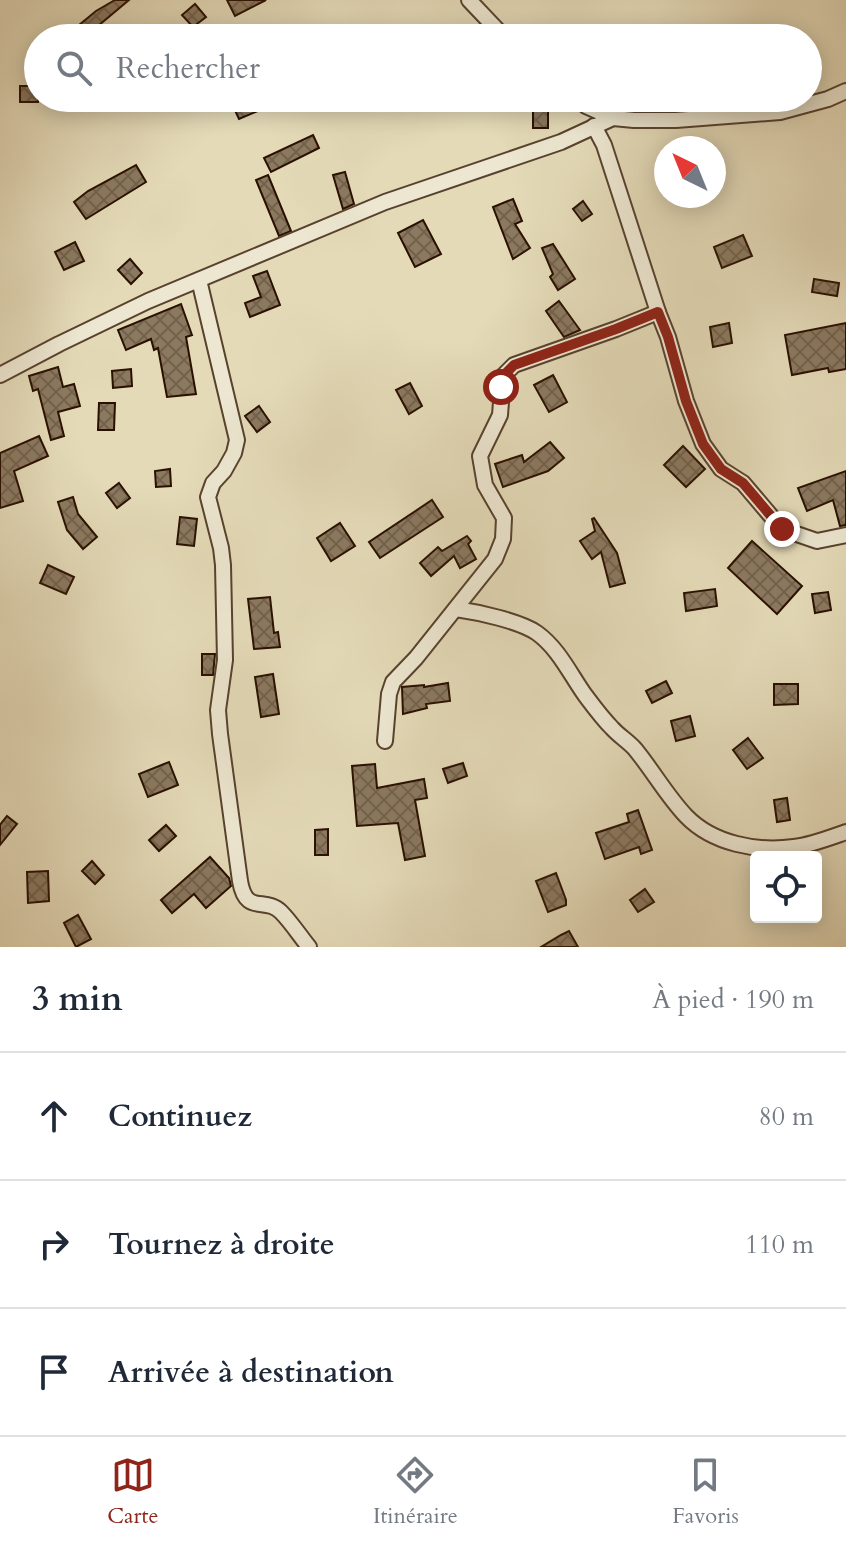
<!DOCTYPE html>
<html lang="fr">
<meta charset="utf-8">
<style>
:root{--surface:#fff;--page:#f2f2f3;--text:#1f2937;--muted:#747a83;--line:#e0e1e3;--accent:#8f2418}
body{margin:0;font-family:Cardo,serif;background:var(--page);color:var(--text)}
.controls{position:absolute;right:24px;bottom:24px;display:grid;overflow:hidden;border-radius:8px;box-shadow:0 4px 20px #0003}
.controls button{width:72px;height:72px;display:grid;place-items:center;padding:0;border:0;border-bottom:2px solid var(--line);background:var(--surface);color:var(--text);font:40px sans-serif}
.compass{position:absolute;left:654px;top:136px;width:72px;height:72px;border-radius:50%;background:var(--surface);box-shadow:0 4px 20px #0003;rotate:317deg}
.stop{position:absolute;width:24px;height:24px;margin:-18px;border:6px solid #8f2418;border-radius:50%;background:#fff}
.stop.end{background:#8f2418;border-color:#fff;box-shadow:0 2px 8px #0008}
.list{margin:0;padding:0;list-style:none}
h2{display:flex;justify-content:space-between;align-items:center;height:104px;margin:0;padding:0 32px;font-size:34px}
h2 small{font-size:26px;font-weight:400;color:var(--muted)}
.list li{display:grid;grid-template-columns:52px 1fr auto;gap:24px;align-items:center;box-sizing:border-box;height:128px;padding:0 32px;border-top:2px solid var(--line)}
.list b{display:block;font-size:30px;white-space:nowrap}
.list em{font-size:26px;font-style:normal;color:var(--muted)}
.icon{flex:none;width:44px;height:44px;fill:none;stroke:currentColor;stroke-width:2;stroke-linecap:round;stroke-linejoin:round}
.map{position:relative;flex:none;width:846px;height:947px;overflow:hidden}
.search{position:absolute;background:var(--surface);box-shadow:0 4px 20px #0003;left:24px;right:24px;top:24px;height:88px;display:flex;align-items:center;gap:20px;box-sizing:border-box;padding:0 28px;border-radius:44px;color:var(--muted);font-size:30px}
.sheet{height:488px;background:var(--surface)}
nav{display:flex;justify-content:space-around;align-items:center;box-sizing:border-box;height:112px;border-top:2px solid var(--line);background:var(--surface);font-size:22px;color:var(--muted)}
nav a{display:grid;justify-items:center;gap:4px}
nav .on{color:var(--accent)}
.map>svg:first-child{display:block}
</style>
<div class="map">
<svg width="846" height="947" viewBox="0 0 846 947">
<defs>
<pattern id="building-cross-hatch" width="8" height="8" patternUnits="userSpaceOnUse" patternTransform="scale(2)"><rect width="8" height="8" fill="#8b7960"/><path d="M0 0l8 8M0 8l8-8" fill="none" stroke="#72624d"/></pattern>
</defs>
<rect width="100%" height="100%" fill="#e4dab8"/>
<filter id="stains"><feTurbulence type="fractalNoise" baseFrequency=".0025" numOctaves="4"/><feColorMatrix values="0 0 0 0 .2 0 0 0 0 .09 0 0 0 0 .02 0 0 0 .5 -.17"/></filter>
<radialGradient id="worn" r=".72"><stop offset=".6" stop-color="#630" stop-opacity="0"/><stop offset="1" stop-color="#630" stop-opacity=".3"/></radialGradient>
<g fill="url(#building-cross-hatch)" stroke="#2a1000" stroke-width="2">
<path d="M 115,0 L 129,0 L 86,36 L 78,26 L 96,11 Z"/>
<path d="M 227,0 L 266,0 L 235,16 Z"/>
<path d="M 195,4 L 206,17 L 193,27 L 182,15 Z"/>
<rect x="20" y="86" width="18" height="16"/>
<path d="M 250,98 L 255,98 L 260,110 L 239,119 L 233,106 Z"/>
<path d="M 461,98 L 499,98 L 499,107 L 462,110 Z"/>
<rect x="533" y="105" width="15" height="23"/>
<path d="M 313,135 L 319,148 L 271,172 L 264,158 Z"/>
<path d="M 136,165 L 146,182 L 86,219 L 74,202 L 88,191 Z"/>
<path d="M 345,172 L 354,204 L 343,209 L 333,175 Z"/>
<path d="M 268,175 L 291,231 L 279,236 L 256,180 Z"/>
<path d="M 513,199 L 522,221 L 515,224 L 530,248 L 513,259 L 493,207 Z"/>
<path d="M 583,201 L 592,214 L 582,221 L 573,209 Z"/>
<path d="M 423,220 L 441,254 L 415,267 L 398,233 Z"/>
<path d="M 743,235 L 752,256 L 722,268 L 714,247 Z"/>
<path d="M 75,242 L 84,261 L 64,270 L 55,252 Z"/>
<path d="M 553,244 L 575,279 L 558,290 L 550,277 L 553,274 L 542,248 Z"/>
<path d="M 130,259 L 142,273 L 131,284 L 118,270 Z"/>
<path d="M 267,271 L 280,305 L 250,317 L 245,303 L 261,297 L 253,276 Z"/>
<path d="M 814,279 L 839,283 L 837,296 L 812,292 Z"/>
<path d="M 559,301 L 580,330 L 564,337 L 546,311 Z"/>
<path d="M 181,304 L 192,335 L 186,337 L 196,394 L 167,397 L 158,348 L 154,350 L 151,339 L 126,350 L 118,330 Z"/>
<path d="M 729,323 L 732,343 L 713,347 L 710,327 Z"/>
<path d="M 846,323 L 846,369 L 829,372 L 828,368 L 792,375 L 785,335 Z"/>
<path d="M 58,367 L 63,387 L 74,384 L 80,406 L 58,412 L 64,436 L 51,440 L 38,389 L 33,391 L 29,376 Z"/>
<path d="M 131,369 L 132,386 L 113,388 L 112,371 Z"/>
<path d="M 553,375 L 567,402 L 549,412 L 534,385 Z"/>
<path d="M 410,383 L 422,406 L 409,414 L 396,390 Z"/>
<path d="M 99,403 L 115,403 L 114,430 L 98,430 Z"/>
<path d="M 259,406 L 270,422 L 257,432 L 245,416 Z"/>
<path d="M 39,436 L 48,456 L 14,471 L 23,501 L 0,508 L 0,453 Z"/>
<path d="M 550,442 L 564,458 L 548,471 L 503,487 L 495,464 L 522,455 L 524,462 Z"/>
<path d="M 683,446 L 705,469 L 686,487 L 664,465 Z"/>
<path d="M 170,469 L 171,486 L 156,487 L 155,471 Z"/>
<path d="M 846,471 L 846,525 L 840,526 L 833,500 L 807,511 L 798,488 Z"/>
<path d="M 119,483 L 130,498 L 117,508 L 106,493 Z"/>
<path d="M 73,497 L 78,514 L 97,537 L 83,549 L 67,530 L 58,502 Z"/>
<path d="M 432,500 L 443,517 L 380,558 L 369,542 Z"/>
<path d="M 180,517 L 197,519 L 194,546 L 177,544 Z"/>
<path d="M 594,518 L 617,553 L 625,583 L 610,587 L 601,552 L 592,559 L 580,541 L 595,531 L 592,519 Z"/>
<path d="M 340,523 L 355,546 L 331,561 L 317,538 Z"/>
<path d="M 467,536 L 471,541 L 468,544 L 476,559 L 460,568 L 454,556 L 431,576 L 420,563 L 438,547 L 442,551 Z"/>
<path d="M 752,541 L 802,586 L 777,614 L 728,568 Z"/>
<path d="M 48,565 L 74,577 L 66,594 L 40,583 Z"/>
<path d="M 715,589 L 717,606 L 686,611 L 684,593 Z"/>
<path d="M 828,592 L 831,610 L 815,613 L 812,594 Z"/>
<path d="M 270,597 L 274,633 L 278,632 L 280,647 L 254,649 L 248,599 Z"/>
<path d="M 202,654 L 215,654 L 213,675 L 202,675 Z"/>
<path d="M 273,674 L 279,714 L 261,717 L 255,677 Z"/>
<path d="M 666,681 L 672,693 L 652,703 L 646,691 Z"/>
<path d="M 448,683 L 450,701 L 426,704 L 427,708 L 403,714 L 402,687 L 424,685 L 424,687 Z"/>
<path d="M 774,684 L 798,684 L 798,704 L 774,705 Z"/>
<path d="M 690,716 L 695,736 L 676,741 L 671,721 Z"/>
<path d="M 748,738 L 763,758 L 747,769 L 733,750 Z"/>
<path d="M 169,762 L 178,785 L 148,797 L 139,774 Z"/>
<path d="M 463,763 L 467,776 L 448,783 L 443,769 Z"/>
<path d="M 375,764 L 377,788 L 424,779 L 427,798 L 415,800 L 425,856 L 405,860 L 398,823 L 357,826 L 352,766 Z"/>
<path d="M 787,798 L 790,820 L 777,822 L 774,800 Z"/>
<path d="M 638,810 L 652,850 L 641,854 L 639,847 L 605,859 L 596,833 L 629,822 L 627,814 Z"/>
<path d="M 7,816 L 17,824 L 0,845 L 0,825 Z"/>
<path d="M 166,825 L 176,836 L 159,851 L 149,840 Z"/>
<path d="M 328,829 L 328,855 L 315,855 L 315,830 Z"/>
<path d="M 210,857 L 229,878 L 231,886 L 206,908 L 194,894 L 172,913 L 161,900 Z"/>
<path d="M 92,861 L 104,875 L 95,884 L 82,871 Z"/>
<path d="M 48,871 L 49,901 L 28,903 L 27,872 Z"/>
<path d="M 556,873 L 566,900 L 566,905 L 548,912 L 536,881 Z"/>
<path d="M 645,889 L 654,902 L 638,912 L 630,900 Z"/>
<path d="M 78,915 L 91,939 L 76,947 L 64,923 Z"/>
<path d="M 569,931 L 578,947 L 541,947 L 561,935 Z"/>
</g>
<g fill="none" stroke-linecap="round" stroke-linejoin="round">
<g stroke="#58422e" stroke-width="18">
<g id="street">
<path d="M 469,0 L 505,38"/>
<path d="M 576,98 L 586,106 L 613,118 L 634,120 L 676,120 L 780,112 L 828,99 L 846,91"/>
<path d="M 594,126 L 604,145 L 658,312 L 668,337 L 686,401 L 703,444 L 721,469 L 743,483 L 782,529 L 817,541 L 846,535"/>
<path d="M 199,280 L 237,440 L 234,453 L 224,471 L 213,483 L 208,497 L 221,548 L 223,565 L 225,660 L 218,710 L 220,734 L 240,881 C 246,916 265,896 281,912 C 291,922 300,936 309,947"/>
<path d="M 0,375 L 59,344 L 148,301 L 385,202 L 561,142 L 613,118"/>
<path d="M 456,609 C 477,612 520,621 537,633 C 559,649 570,674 585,695 C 594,707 602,718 612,728 C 619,736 628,741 635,749 C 653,771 667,796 686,816 C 713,844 757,852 794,847 C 811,845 829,838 846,832"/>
<path d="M 385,741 L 389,694 L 393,682 L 416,658 L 495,559 L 503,539 L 504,518 L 485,485 L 480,456 L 500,415 L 503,376 L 514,365 L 616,329 L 658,312"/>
</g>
</g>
<use href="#street" stroke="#ede7d1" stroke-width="14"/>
</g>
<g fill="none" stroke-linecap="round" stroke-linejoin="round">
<path stroke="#8f2418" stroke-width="10" d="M 501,387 L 503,376 L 514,365 L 616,329 L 658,312 L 668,337 L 686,401 L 703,444 L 721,469 L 743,483 L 782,529"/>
</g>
<rect width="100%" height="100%" filter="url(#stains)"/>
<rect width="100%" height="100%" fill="url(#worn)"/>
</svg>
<div class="controls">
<button><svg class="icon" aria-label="locate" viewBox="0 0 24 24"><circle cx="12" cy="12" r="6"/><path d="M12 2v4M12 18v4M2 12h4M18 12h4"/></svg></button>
</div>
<svg class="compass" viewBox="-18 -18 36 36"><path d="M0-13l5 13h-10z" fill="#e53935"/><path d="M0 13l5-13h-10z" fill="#747a83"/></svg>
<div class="stop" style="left:501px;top:387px"></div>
<div class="stop end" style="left:782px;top:529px"></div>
<div class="search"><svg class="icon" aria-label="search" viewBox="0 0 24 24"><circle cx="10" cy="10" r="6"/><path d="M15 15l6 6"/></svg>Rechercher</div>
</div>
<section class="sheet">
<h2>3 min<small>À pied · 190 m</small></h2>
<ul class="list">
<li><svg class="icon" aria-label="ahead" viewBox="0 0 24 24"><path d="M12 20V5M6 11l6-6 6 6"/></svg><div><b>Continuez</b></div><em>80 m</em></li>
<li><svg class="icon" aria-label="right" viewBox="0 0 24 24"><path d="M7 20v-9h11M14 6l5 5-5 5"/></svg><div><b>Tournez à droite</b></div><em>110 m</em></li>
<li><svg class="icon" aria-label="arrive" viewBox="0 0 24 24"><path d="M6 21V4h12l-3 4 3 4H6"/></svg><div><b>Arrivée à destination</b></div></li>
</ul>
</section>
<nav>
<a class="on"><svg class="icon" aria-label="map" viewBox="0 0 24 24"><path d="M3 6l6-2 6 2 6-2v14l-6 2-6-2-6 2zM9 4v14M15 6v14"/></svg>Carte</a>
<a><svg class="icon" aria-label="directions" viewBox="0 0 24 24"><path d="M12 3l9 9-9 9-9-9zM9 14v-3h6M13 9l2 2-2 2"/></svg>Itinéraire</a>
<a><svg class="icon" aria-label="saved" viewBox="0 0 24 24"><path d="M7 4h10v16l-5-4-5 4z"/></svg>Favoris</a>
</nav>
